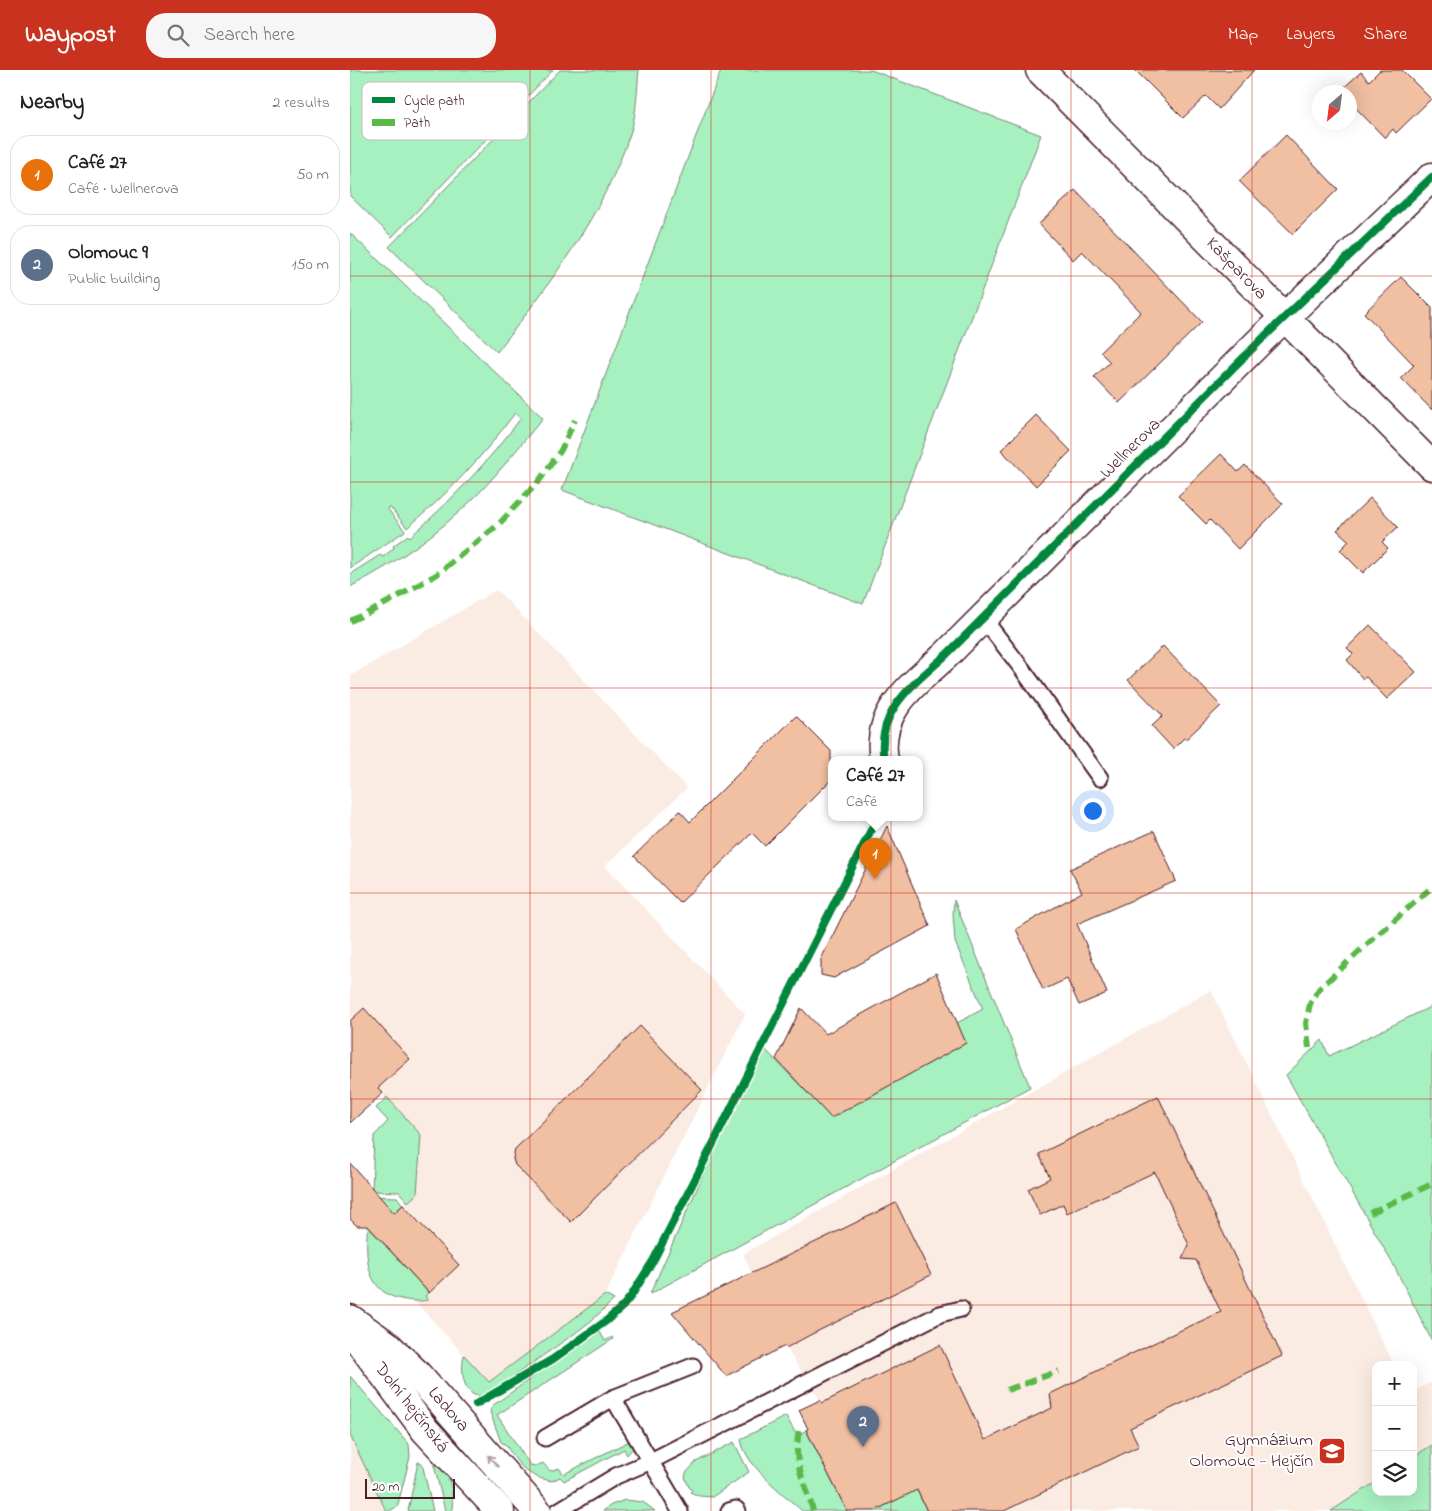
<!DOCTYPE html>
<meta charset="utf-8">
<style>
:root{--surface:#fff;--page:#f6f6f6;--text:#202124;--muted:#757577;--line:#e0e0e0;--accent:#c8321e}
body{margin:0;font-family:"Indie Flower",sans-serif;background:var(--page);color:var(--text)}
.controls{position:absolute;right:15px;bottom:15px;display:grid;overflow:hidden;border-radius:10px;box-shadow:0 5px 20px #0002}
.controls button{width:45px;height:45px;display:grid;place-items:center;padding:0;border:0;border-bottom:1px solid var(--line);background:var(--surface);color:var(--text);font:25px sans-serif}
.compass{position:absolute;left:962px;top:15px;width:45px;height:45px;border-radius:50%;background:var(--surface);box-shadow:0 5px 20px #0002;rotate:208deg}
.scale{position:absolute;left:15px;bottom:12px;width:90px;box-sizing:border-box;padding-left:5px;border:2px solid #4a1f2b;border-top:0;font-size:14px;line-height:18px;white-space:nowrap;color:#4a1f2b;-webkit-text-stroke:4px #fff;paint-order:stroke}
.you{position:absolute;left:742px;top:740px;width:18px;height:18px;margin:-12px;border:4px solid #fff;border-radius:50%;background:#1a73e8;box-shadow:0 0 0 8px #1a73e833}
.badge{display:grid;place-items:center;width:32px;height:32px;border-radius:50%;background:var(--accent);color:#fff;font-size:16px;font-weight:700}
.pin{position:absolute;translate:-50% -41px;filter:drop-shadow(0 1px 2px #0008)}
.pin::after{content:'';position:absolute;top:26px;width:18px;height:15px;background:inherit;clip-path:polygon(0 0,100% 0,50% 100%)}
.popup{position:absolute;left:478px;top:686px;width:95px;height:65px;box-sizing:border-box;display:grid;place-content:center;border-radius:10px;background:var(--surface);filter:drop-shadow(0 1px 4px #0005);font-size:16px;white-space:nowrap;color:var(--muted)}
.popup b{font-size:19px;color:var(--text)}
.popup::after{content:'';position:absolute;left:50%;top:100%;margin-left:-10px;border:10px solid transparent;border-top-color:var(--surface)}
.list{margin:0;padding:0;list-style:none}
h2{display:flex;justify-content:space-between;align-items:center;height:65px;margin:0;padding:0 20px;font-size:21px}
h2 small{font-size:16px;font-weight:400;color:var(--muted)}
.list li{display:grid;grid-template-columns:32px 1fr auto;gap:15px;align-items:center;box-sizing:border-box;height:80px;margin:0 10px 10px;padding:0 10px;border:1px solid var(--line);border-radius:20px}
.list b{display:block;font-size:19px;white-space:nowrap}
.list p{margin:0;font-size:16px;white-space:nowrap;color:var(--muted)}
.list em{font-size:16px;font-style:normal;color:var(--muted)}
.icon{flex:none;width:28px;height:28px;fill:none;stroke:currentColor;stroke-width:2;stroke-linecap:round;stroke-linejoin:round}
.map{position:relative;flex:none;width:1082px;height:1441px;overflow:hidden}
header{display:flex;align-items:center;gap:30px;box-sizing:border-box;height:70px;padding:0 25px;background:var(--accent);color:#fff}
header strong{font-size:24px}
nav{display:flex;gap:28px;margin-inline-start:auto;font-size:18px}
.search{width:350px;height:45px;background:var(--page);display:flex;align-items:center;gap:12px;box-sizing:border-box;padding:0 18px;border-radius:20px;color:var(--muted);font-size:19px}
main{display:flex}
aside{flex:1;background:var(--surface)}
.map>svg:first-child{display:block}
</style>
<header>
<strong>Waypost</strong>
<div class="search"><svg class="icon" aria-label="search" viewBox="0 0 24 24"><circle cx="10" cy="10" r="6"/><path d="M15 15l6 6"/></svg>Search here</div>
<nav><a>Map</a><a>Layers</a><a>Share</a></nav>
</header>
<main>
<aside>
<h2>Nearby<small>2 results</small></h2>
<ul class="list">
<li><span class="badge" style="background:#e8710a">1</span><div><b>Café 27</b><p>Café · Wellnerova</p></div><em>50 m</em></li>
<li><span class="badge" style="background:#5c6f8a">2</span><div><b>Olomouc 9</b><p>Public building</p></div><em>150 m</em></li>
</ul>
</aside>
<div class="map">
<svg width="1082" height="1441" viewBox="0 0 1082 1441">
<rect width="100%" height="100%" fill="#fff"/>
<filter id="ink" filterUnits="userSpaceOnUse"><feTurbulence type="fractalNoise" baseFrequency=".02" numOctaves="2"/><feDisplacementMap in="SourceGraphic" scale="10" xChannelSelector="R" yChannelSelector="G"/><feConvolveMatrix kernelMatrix="1 2 1 2 8 2 1 2 1" color-interpolation-filters="sRGB"/></filter>
<g filter="url(#ink)">
<g fill="#fbece3">
<path d="M 146,520 L 152,525 L 337,718 L 255,796 L 395,944 L 255,1225 L 139,1312 L 33,1197 L 36,1176 L 23,1162 L 66,1122 L 67,1064 L 0,987 L 0,606 Z"/>
<path d="M 861,920 L 1044,1295 L 1026,1295 L 1026,1422 L 1063,1422 L 1063,1321 L 1082,1312 L 1082,1441 L 577,1441 L 569,1426 L 551,1427 L 524,1441 L 497,1441 L 449,1340 L 470,1330 L 436,1278 L 393,1184 Z"/>
<path d="M 0,1361 L 35,1441 L 0,1441 Z"/>
</g>
<g fill="#a7f0bf" stroke="#788875">
<path d="M 0,0 L 203,0 L 42,167 L 0,126 Z"/>
<path d="M 210,0 L 289,0 C 287,19 287,42 281,61 C 254,144 200,213 147,282 L 39,177 Z"/>
<path d="M 371,0 L 521,0 L 691,65 L 513,534 L 212,420 Z"/>
<path d="M 0,163 L 193,348 C 171,374 150,402 126,426 C 89,463 46,493 0,517 L 0,504 L 30,485 L 33,487 L 44,478 L 43,476 L 58,465 L 60,467 C 102,430 137,393 171,348 L 165,343 C 133,386 98,424 57,458 L 40,437 L 37,438 L 55,461 L 0,498 Z"/>
<path d="M 604,830 L 680,1017 L 300,1224 L 411,975 L 481,1047 L 607,953 L 633,939 L 605,872 L 603,844 Z"/>
<path d="M 1082,936 L 1082,1271 L 1044,1196 L 936,1005 L 972,970 L 979,986 Z"/>
<path d="M 37,1027 L 71,1065 L 67,1124 L 58,1132 L 49,1122 L 22,1121 L 24,1066 L 38,1051 L 26,1038 Z"/>
<path d="M 21,1126 L 47,1127 L 53,1135 L 23,1162 L 79,1223 L 75,1226 L 78,1230 C 68,1232 60,1231 51,1229 C 4,1220 18,1160 21,1126 Z"/>
<path d="M 255,1225 L 264,1230 L 241,1251 L 224,1264 L 138,1324 C 113,1334 110,1301 114,1285 L 139,1312 Z"/>
<path d="M 249,1260 L 255,1271 L 262,1267 L 263,1269 L 147,1345 L 180,1395 L 186,1396 L 193,1393 L 200,1401 L 209,1398 L 214,1404 L 283,1369 L 284,1377 L 277,1385 L 274,1379 L 214,1411 L 210,1407 L 202,1411 C 177,1407 168,1395 156,1375 L 151,1372 L 140,1342 L 142,1336 Z"/>
<path d="M 0,1306 L 59,1374 L 60,1387 L 48,1434 C 46,1438 41,1441 36,1441 L 0,1365 Z"/>
<path d="M 436,1346 L 447,1366 L 456,1360 L 497,1441 L 452,1441 C 434,1424 394,1395 391,1369 Z"/>
<path d="M 384,1372 L 399,1402 L 362,1427 L 349,1426 L 340,1422 L 342,1420 L 339,1417 L 335,1407 L 336,1403 L 346,1392 Z"/>
<path d="M 1082,1375 L 1082,1441 L 981,1441 L 1026,1412 L 1026,1422 L 1063,1422 L 1063,1387 Z"/>
<path d="M 81,1382 C 98,1401 104,1414 102,1441 L 95,1441 Z"/>
<path d="M 68,1392 L 72,1393 L 83,1441 L 58,1441 Z"/>
<path d="M 563,1412 L 577,1441 L 524,1441 L 551,1427 Z"/>
<path d="M 275,1430 L 293,1432 L 305,1441 L 253,1441 L 261,1435 Z"/>
</g>
<g fill="#f1bfa2" stroke="#4a1f2b">
<path d="M 785,0 L 904,0 L 869,39 L 856,26 L 833,48 Z"/>
<path d="M 1030,0 L 1052,0 L 1081,29 L 1046,63 L 1043,59 L 1035,68 L 1000,32 L 1000,22 L 989,22 L 1011,2 L 1019,11 Z"/>
<path d="M 936,65 L 988,119 L 943,164 L 889,111 Z"/>
<path d="M 725,120 L 852,252 L 769,333 L 744,307 L 760,292 L 750,282 L 791,242 L 732,181 L 723,190 L 689,154 Z"/>
<path d="M 1051,207 L 1082,238 L 1082,340 L 1051,308 L 1064,295 L 1014,243 Z"/>
<path d="M 686,345 L 721,381 L 686,416 L 651,380 Z"/>
<path d="M 871,384 L 888,402 L 895,395 L 933,434 L 888,479 L 860,450 L 856,454 L 828,426 Z"/>
<path d="M 1020,428 L 1048,457 L 1032,472 L 1038,478 L 1013,503 L 990,480 L 999,471 L 987,460 Z"/>
<path d="M 1020,555 L 1066,602 L 1037,629 L 1016,607 L 1013,609 L 997,590 L 1003,584 L 997,578 Z"/>
<path d="M 813,576 L 871,636 L 836,669 L 834,668 L 823,679 L 802,656 L 813,646 L 778,610 Z"/>
<path d="M 446,646 L 481,681 L 481,710 L 415,776 L 402,763 L 330,833 L 284,786 L 330,741 L 340,752 Z"/>
<path d="M 537,756 L 580,856 L 489,905 L 484,908 L 471,905 L 471,889 Z"/>
<path d="M 804,761 L 826,811 L 727,854 L 757,923 L 729,935 L 717,909 L 693,920 L 666,859 L 732,822 L 720,799 Z"/>
<path d="M 586,903 L 616,973 L 481,1048 L 426,989 L 451,938 L 476,964 Z"/>
<path d="M 14,938 L 60,989 L 28,1018 L 33,1023 L 0,1053 L 0,951 Z"/>
<path d="M 290,956 L 352,1020 L 221,1152 L 165,1095 L 163,1089 L 164,1083 L 165,1079 Z"/>
<path d="M 808,1026 L 932,1286 L 780,1358 L 789,1376 L 654,1441 L 577,1441 L 567,1420 L 524,1441 L 497,1441 L 456,1360 L 458,1359 L 449,1340 L 470,1330 L 472,1333 L 590,1275 L 635,1370 L 702,1338 L 700,1324 L 816,1267 L 871,1242 L 846,1190 L 832,1189 L 839,1175 L 805,1102 L 717,1143 L 713,1134 L 690,1145 L 678,1119 L 700,1108 L 689,1084 Z"/>
<path d="M 0,1093 L 44,1143 L 53,1135 L 109,1195 L 79,1223 L 18,1156 L 7,1156 L 0,1149 Z"/>
<path d="M 546,1133 L 581,1205 L 460,1265 L 436,1278 L 435,1276 L 376,1306 L 322,1242 Z"/>
</g>
<g fill="none" stroke-linecap="round" stroke-linejoin="round">
<g stroke="#4a1f2b" stroke-width="19">
<g id="lane">
<path d="M 633,548 L 673,600 L 750,708"/>
<path d="M 195,1368 L 263,1328"/>
<path d="M 208,1441 L 266,1406 L 301,1391 L 590,1244 L 611,1239"/>
<path d="M 330,1441 L 263,1328 L 343,1296"/>
<path d="M 379,1441 L 386,1439 L 388,1441"/>
</g>
</g>
<g stroke="#4a1f2b" stroke-width="31">
<g id="street">
<path d="M 690,0 L 1082,396"/>
<path d="M 534,690 C 525,641 563,615 596,585 L 915,266 L 1082,107"/>
</g>
</g>
<g stroke="#4a1f2b" stroke-width="31">
<g id="secondary">
<path d="M 0,1249 L 37,1275 L 65,1302 L 187,1441"/>
<path d="M 0,1259 L 75,1360 L 150,1441"/>
</g>
</g>
<use href="#lane" stroke="#fff" stroke-width="15"/>
<use href="#street" stroke="#fff" stroke-width="28"/>
<use href="#secondary" stroke="#fff" stroke-width="28"/>
<g stroke="#58b947" stroke-width="6" stroke-dasharray="12 6" stroke-linecap="butt">
<path d="M 0,551 L 22,541 L 86,505 L 148,455 L 189,411 L 211,380 L 225,350"/>
<path d="M 959,978 L 956,953 L 960,934 L 969,919 L 1013,878 L 1082,817"/>
<path d="M 1020,1143 L 1082,1114"/>
<path d="M 657,1320 L 709,1301"/>
<path d="M 449,1361 C 442,1396 455,1409 463,1441"/>
</g>
<g stroke="#fff" stroke-width="11">
<g id="cycleway">
<path d="M 534,690 C 525,641 563,615 596,585 L 915,266 L 1082,107"/>
<path d="M 126,1334 L 203,1289 L 256,1251 L 273,1236 L 281,1226 L 303,1191 L 361,1078 L 527,748"/>
</g>
</g>
<use href="#cycleway" stroke="#00873e" stroke-width="8"/>
</g>
<defs><path id="oneway-shaft" d="M-6 0H5M1.5-3L5.5 0L1.5 3" fill="none" stroke-width="1.6" stroke-linecap="round" stroke-linejoin="round" transform="scale(1.25)"/></defs>
<use stroke="#ae9aa0" href="#oneway-shaft" transform="translate(143 1391) rotate(-131)"/>
</g>
<path fill="none" stroke="#c8321e" stroke-width="1" stroke-opacity="0.55" d="M 180,0 L 180,1441M 361,0 L 361,1441M 541,0 L 541,1441M 721,0 L 721,1441M 902,0 L 902,1441M 0,206 L 1082,206M 0,412 L 1082,412M 0,618 L 1082,618M 0,823 L 1082,823M 0,1029 L 1082,1029M 0,1235 L 1082,1235"/>
<defs>
<g id="university-square" transform="scale(1.4375)"><rect x="-9" y="-9" width="18" height="18" rx="4" fill="#c8321e" stroke="#fff"/><path d="M0-5L7-2L0 1L-7-2ZM-4 1L0 2.5L4 1V4Q0 6-4 4Z" fill="#fff"/></g>
</defs>
<g fill-rule="evenodd">
<use href="#university-square" x="982" y="1381"/>
</g>
<g text-anchor="middle" dominant-baseline="central" stroke-width="4" stroke-linejoin="round" paint-order="stroke">
<g font-size="18" fill="#4a1f2b" stroke="#fff">
<text transform="translate(886 199) rotate(46)">Kašparova</text>
<text transform="translate(781 379) rotate(-45)">Wellnerova</text>
<text transform="translate(61 1338) rotate(52)">Dolní hejčínská</text>
<text transform="translate(98 1340) rotate(49)">Ladova</text>
</g>
<g font-size="18" fill="#4a1f2b" stroke="#fff" text-anchor="end">
<text x="963" y="1371">Gymnázium<tspan x="963" dy="21">Olomouc - Hejčín</tspan></text>
</g>
</g>
<rect x="12" y="12" width="166" height="58" rx="8" fill="#fff" stroke="#c9bcbf" stroke-width="1"/>
<rect x="22" y="27" width="23" height="6" fill="#00873e"/>
<rect x="22" y="49" width="23" height="7" fill="#58b947"/>
<g font-size="14" fill="#4a1f2b">
<text x="54" y="35">Cycle path</text>
<text x="54" y="57">Path</text>
</g>
</svg>
<div class="controls">
<button>+</button>
<button>−</button>
<button><svg class="icon" aria-label="layers" viewBox="0 0 24 24"><path d="M12 4l9 5-9 5-9-5zM3 14l9 5 9-5"/></svg></button>
</div>
<svg class="compass" viewBox="-18 -18 36 36"><path d="M0-13l5 13h-10z" fill="#e53935"/><path d="M0 13l5-13h-10z" fill="#757577"/></svg>
<div class="scale">20 m</div>
<div class="you"></div>
<div class="pin badge" style="left:525px;top:809px;background:#e8710a">1</div>
<div class="popup"><b>Café 27</b>Café</div>
<div class="pin badge" style="left:513px;top:1377px;background:#5c6f8a">2</div>
</div>
</main>
